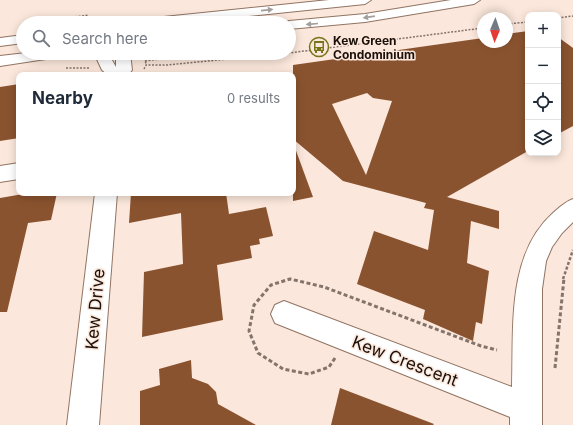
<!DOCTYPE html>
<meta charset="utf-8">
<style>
:root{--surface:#fff;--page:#f2f2f3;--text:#1f2937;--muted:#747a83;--line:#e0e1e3}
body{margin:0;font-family:Inter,sans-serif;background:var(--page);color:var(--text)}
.controls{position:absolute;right:12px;top:12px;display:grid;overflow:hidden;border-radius:8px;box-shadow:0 2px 10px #0003}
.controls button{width:36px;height:36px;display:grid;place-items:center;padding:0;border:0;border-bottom:1px solid var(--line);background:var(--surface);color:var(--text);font:20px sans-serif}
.compass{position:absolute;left:477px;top:12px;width:36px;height:36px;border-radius:50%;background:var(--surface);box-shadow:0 2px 10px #0003;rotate:182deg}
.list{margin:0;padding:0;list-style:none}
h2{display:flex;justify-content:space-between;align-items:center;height:52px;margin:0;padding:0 16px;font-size:17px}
h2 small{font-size:13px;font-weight:400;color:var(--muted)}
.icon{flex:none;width:22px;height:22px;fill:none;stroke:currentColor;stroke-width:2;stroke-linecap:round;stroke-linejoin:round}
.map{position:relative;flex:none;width:573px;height:425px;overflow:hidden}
.search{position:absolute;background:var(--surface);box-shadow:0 2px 10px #0003;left:16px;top:16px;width:280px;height:44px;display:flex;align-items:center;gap:10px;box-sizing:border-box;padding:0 14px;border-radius:22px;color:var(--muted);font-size:15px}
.panel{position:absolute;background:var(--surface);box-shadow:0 2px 10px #0003;left:16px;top:72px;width:280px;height:124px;border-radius:8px}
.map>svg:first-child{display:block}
</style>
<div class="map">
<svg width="573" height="425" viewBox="0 0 573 425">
<rect width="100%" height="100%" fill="#fbe7db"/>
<g fill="#8a532f" fill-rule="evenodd">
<path d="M 528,31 L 528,151 L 447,197 L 499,211 L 499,229 L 471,221 L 467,263 L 489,271 L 482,324 L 476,322 L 473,341 L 423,319 L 425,310 L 357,284 L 374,231 L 428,250 L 434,210 L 424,208 L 426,203 L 343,181 L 293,139 L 293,65 L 483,38 L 483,42 L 507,42 L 507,34 ZM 367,93 L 373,98 L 392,101 L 366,175 L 332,104 Z"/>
<path d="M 558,37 L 573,48 L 573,126 L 558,134 Z"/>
<path d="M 19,84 L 19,138 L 0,141 L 0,87 Z"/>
<path d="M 293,148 L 295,148 L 313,197 L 293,201 Z"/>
<path d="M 29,193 L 57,193 L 51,220 L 28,223 L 7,312 L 0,312 L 0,198 Z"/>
<path d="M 131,193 L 226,193 L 229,214 L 266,207 L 273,236 L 259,239 L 260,244 L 250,246 L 252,258 L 217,265 L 223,320 L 142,337 L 144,272 L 183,264 L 181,213 L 129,223 Z"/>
<path d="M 191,360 L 192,378 L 208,384 L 216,392 L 218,404 L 256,425 L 140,425 L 140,391 L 160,385 L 159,369 Z"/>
<path d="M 340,388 L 434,424 L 433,425 L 331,425 Z"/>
</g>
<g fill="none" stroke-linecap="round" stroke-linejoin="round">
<g stroke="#917463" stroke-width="2">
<g id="minor">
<path d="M 94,53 L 108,53 L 116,67 L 116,53 L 130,53 L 132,70 L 128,75 L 108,75 L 102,70 Z"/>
<path d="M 19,163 L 19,179 L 0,182 L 0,166 Z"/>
<path d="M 95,193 L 117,193 L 99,425 L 67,425 Z"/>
<path d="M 573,199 L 573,222 L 562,233 L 552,247 L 546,261 L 542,289 L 542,425 L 510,425 L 510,417 L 275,323 L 271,314 L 275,305 L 284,301 L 512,387 C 514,329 506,255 553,213 C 560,207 565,202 573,199 Z"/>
</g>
</g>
<g stroke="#917463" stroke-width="2">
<g id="secondary">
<path d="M 329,0 L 371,0 L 365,4 L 182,23 L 137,23 L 139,20 L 144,19 Z"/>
<path d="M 451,0 L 480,0 L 474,4 L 365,22 L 289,29 L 289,23 L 284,23 L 289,21 L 365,14 Z"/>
<path d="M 23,35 L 23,43 L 0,46 L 0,38 Z"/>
<path d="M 26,53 L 66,53 L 64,56 L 59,57 L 0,66 L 0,56 Z"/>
</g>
</g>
<g stroke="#84746c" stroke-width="1.5" stroke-dasharray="2 1.5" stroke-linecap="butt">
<path d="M 558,18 L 573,16"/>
<path d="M 30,23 L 89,15"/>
<path d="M 507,24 L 528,22"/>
<path d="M 145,58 L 146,65"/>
<path d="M 145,61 L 206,53"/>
<path d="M 66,68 L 89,68"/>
<path d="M 144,69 L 146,65 L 167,65 L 289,53 L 483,28"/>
</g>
<path stroke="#84746c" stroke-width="2.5" stroke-dasharray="3 2" stroke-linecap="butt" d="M 563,279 L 573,250"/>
<g stroke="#84746c" stroke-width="3" stroke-dasharray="4 2.5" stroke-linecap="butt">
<path d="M 335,358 L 329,367 L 309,374 L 283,369 L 258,353 L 249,331 L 254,305 L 271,285 L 290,279 L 324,287 L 481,346 L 497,350"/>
<path d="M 555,368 L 564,278"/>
</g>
<use href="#minor" fill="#fff" fill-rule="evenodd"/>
<use href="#secondary" fill="#fff" fill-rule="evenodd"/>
</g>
<defs><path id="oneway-solid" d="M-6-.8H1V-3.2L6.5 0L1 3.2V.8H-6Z"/></defs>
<g fill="#a39f9d">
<use href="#oneway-solid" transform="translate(267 10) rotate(-6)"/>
<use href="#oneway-solid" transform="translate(369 17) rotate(172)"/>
<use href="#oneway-solid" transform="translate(312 24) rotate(175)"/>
</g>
<defs>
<g id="bus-ring" transform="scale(1)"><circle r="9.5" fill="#fbe7db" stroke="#76751a" stroke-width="1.5"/><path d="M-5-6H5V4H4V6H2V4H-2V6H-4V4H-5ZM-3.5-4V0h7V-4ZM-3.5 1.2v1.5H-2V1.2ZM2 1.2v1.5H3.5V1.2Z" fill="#76751a"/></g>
</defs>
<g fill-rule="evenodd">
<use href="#bus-ring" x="319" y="47"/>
</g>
<g text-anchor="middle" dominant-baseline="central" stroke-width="3" stroke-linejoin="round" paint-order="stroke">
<g font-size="12" font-weight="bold" fill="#1a0f09" stroke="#fbe7db" text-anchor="start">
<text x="333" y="40">Kew Green<tspan x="333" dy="14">Condominium</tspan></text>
</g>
<g font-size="17" fill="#1a0f09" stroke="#fbe7db">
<text transform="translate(95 309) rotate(-85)">Kew Drive</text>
<text transform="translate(405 361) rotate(21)">Kew Crescent</text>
</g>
</g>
</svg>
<div class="controls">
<button>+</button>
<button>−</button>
<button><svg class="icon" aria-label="locate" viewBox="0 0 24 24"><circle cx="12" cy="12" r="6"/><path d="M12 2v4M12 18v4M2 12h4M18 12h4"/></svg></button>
<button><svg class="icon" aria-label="layers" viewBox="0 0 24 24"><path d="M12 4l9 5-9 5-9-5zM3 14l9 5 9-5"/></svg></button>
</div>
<svg class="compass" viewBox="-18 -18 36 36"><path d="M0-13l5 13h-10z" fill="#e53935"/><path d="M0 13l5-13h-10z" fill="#747a83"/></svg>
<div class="search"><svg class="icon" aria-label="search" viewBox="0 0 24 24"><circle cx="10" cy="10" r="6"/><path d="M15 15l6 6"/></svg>Search here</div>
<section class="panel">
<h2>Nearby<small>0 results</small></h2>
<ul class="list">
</ul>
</section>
</div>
